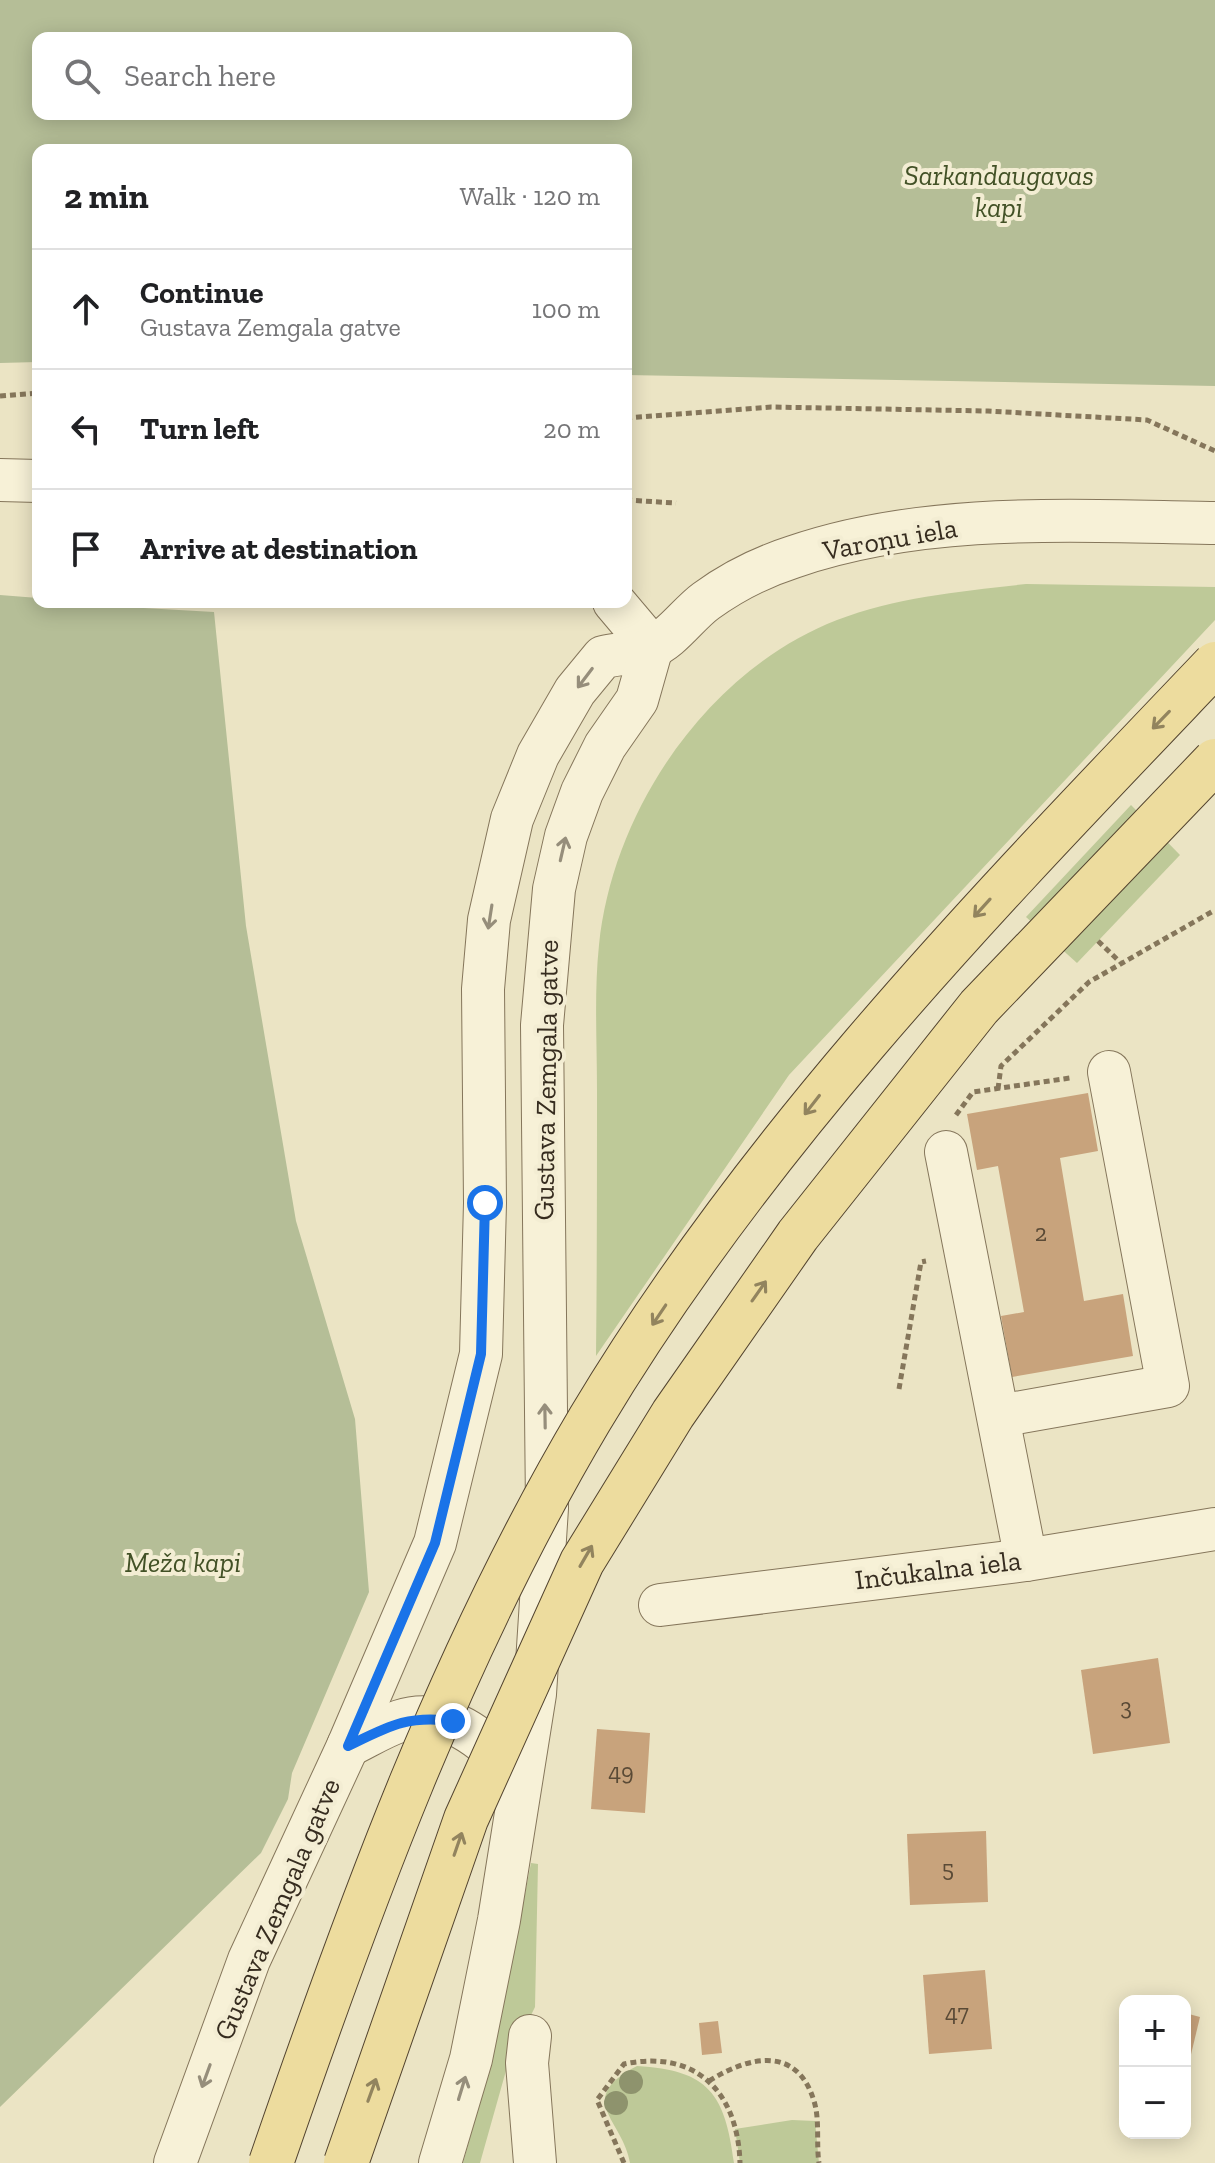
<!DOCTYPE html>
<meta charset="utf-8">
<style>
:root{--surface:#fff;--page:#f6f6f6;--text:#202124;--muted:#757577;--line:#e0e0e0}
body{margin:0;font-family:"Zilla Slab",serif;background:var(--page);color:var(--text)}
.controls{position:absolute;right:24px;bottom:24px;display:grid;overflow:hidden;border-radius:16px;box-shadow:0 4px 20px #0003}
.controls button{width:72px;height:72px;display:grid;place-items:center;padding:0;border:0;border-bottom:2px solid var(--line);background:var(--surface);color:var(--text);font:40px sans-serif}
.stop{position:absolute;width:24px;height:24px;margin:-18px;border:6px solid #1a73e8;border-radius:50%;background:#fff}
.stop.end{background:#1a73e8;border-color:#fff;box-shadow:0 2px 8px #0008}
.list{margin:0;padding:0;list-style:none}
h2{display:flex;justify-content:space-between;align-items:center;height:104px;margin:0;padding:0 32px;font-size:34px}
h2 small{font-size:26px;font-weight:400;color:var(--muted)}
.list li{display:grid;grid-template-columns:52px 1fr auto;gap:24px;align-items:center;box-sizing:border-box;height:120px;padding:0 32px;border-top:2px solid var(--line)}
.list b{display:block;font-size:30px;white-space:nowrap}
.list p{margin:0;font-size:26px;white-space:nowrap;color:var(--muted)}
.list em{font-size:26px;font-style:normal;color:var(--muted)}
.icon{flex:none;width:44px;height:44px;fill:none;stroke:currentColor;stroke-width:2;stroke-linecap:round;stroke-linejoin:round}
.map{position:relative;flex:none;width:1215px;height:2163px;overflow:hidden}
.search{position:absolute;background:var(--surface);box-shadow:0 4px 20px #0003;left:32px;top:32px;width:600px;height:88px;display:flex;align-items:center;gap:20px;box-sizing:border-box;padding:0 28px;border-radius:16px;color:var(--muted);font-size:30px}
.panel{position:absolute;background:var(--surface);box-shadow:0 4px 20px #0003;left:32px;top:144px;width:600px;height:464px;border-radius:16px}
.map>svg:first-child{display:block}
</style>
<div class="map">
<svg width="1215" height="2163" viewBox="0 0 1215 2163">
<rect width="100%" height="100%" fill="#ebe4c4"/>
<g fill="#bec998">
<path d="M 1026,584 L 1215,587 L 1215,620 L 789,1075 L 596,1356 C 597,1267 597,1178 597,1090 C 597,1042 594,992 599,945 C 613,809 708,670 837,620 C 896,597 964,591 1026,584 Z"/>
<path d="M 1131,805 L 1180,855 L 1077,963 L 1026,917 Z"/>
<path d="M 531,1863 L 538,1864 L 535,2007 L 509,2060 L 480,2163 L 463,2163 L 495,2048 Z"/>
<path d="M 637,2066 C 709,2070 725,2094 734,2163 L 630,2163 C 624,2121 573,2099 637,2066 Z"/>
<path d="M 792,2120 L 815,2121 L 819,2163 L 740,2163 L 735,2129 Z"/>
</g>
<g fill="#b5be97" fill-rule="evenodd">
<path d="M 0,0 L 1215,0 L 1215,386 L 626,375 L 626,150 L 38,150 L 38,362 L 0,363 ZM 38,38 L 626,38 L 626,114 L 38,114 Z"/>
<path d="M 0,595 L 38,598 L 38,602 L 214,612 L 246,926 L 296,1221 L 355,1419 L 369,1592 L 292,1773 L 288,1799 L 261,1853 L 0,2107 Z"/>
</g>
<g fill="#c8a37c">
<path d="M 1088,1093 L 1098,1151 L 1060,1158 L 1084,1301 L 1123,1294 L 1133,1356 L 1012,1377 L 1001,1316 L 1024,1312 L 998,1166 L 977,1170 L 967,1114 Z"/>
<path d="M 1158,1658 L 1170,1743 L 1093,1754 L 1081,1670 Z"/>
<path d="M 597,1729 L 650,1733 L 645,1813 L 591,1809 Z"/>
<path d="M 986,1831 L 988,1902 L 910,1905 L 907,1834 Z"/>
<path d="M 985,1970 L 992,2049 L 929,2054 L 923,1975 Z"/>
<path d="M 1185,2013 L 1200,2017 L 1188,2067 L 1185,2066 Z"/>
<path d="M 718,2021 L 722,2053 L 702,2055 L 699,2023 Z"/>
</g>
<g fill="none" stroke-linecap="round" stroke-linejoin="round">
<g stroke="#85765b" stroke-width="44">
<g id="minor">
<path d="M 0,480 L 38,481"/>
<path d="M 614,602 L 652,647"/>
<path d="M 946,1152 L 1026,1560"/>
<path d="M 999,1416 L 1168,1386 L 1109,1072"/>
<path d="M 660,1605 L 1026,1560 L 1215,1529"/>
<path d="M 348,1746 C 365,1738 382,1727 400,1721 C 450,1705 487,1744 520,1775"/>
<path d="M 530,2036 L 527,2063 L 535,2163"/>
<path d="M 175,2163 L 249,1960 L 348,1746 L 435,1543 L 481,1354 L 485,1203 L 483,989 L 489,920 L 512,819 L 538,755 L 575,691 L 603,657 C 618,654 636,653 650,648 C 671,640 688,614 706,601 C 732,582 762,567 793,557 C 927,511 1076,521 1215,523"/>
<path d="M 440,2163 L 471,2059 L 499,1920 L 535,1694 L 547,1508 L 542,1025 L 554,889 L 566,836 L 582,792 L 605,746 L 637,700 L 652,647"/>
</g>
</g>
<g stroke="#85765b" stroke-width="5" stroke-dasharray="6 4" stroke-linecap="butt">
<path d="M 0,396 L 38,393"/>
<path d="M 626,418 L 771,407 L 988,411 L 1147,420 L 1215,451"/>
<path d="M 626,500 L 676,503"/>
<path d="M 1098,941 L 1120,962"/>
<path d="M 998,1089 L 1001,1066 L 1089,982 L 1215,910"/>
<path d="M 956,1115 L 973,1092 L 1070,1078"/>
<path d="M 899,1389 L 921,1262 L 926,1261"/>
<path d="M 709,2081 C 749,2056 797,2045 814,2101 C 820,2120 816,2144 819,2163"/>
<path d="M 624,2163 L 597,2100 L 624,2064 C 696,2049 738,2092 740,2163"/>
</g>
<use href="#minor" stroke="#f7f1d7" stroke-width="42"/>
<g stroke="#53442f" stroke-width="46" stroke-linecap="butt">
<g id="major-bridge">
<path d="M 271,2163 C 359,1907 451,1653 590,1419 C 759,1136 989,901 1215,664"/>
<path d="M 346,2163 L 466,1819 L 582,1562 L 673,1414 L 798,1235 L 979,1007 L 1215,761"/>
</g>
</g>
<use href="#major-bridge" stroke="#eddc9e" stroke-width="44"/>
</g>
<g fill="#8e936d">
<circle cx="631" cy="2082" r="12"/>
<circle cx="616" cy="2103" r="12"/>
</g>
<defs><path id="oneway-shaft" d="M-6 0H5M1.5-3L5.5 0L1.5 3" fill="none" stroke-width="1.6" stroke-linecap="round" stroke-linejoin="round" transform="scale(2)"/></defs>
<g stroke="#968e7b">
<use href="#oneway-shaft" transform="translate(585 678) rotate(127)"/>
<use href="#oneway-shaft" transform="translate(563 849) rotate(-77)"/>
<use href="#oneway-shaft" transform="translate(490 917) rotate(99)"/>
<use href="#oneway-shaft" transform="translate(545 1416) rotate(-91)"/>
<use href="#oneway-shaft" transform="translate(206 2076) rotate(110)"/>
<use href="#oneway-shaft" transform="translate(462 2088) rotate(-73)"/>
</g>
<g stroke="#92845e">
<use href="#oneway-shaft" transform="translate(1161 720) rotate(134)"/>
<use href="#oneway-shaft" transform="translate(982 908) rotate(132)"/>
<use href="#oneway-shaft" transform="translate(812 1105) rotate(128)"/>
<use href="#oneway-shaft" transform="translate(759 1291) rotate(-55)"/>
<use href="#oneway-shaft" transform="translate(659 1315) rotate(124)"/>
<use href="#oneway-shaft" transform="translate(586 1556) rotate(-60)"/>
<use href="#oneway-shaft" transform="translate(458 1844) rotate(-71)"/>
<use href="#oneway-shaft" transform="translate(372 2090) rotate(-70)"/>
</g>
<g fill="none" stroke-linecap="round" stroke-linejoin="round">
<path stroke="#1a73e8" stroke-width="10" d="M 453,1721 C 407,1715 389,1726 348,1746 L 435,1543 L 481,1354 L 485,1203"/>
</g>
<g text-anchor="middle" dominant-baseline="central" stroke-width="8" stroke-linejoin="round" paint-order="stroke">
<g font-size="24" fill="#5a4a36">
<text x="1041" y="1232">2</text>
<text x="1126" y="1706">3</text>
<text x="621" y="1771">49</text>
<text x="948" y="1868">5</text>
<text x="957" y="2012">47</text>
</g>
<g font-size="28" font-style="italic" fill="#425126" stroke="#f3edd3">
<text x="999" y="175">Sarkandaugavas<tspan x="999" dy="32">kapi</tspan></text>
<text x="183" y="1562">Meža kapi</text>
</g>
<g font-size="28" fill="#362c1f" stroke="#f3edd3">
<text transform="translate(890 539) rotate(-10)">Varoņu iela</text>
<text transform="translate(546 1080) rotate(-89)">Gustava Zemgala gatve</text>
<text transform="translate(938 1570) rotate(-7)">Inčukalna iela</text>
<text transform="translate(277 1909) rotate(-67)">Gustava Zemgala gatve</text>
</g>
</g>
</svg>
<div class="controls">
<button>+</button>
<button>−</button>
</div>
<div class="stop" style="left:485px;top:1203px"></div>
<div class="stop end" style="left:453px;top:1721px"></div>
<div class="search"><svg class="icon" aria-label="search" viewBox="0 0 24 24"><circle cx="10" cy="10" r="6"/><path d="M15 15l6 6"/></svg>Search here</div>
<section class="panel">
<h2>2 min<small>Walk · 120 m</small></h2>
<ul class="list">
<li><svg class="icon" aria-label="ahead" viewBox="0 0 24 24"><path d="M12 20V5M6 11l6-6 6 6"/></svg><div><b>Continue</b><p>Gustava Zemgala gatve</p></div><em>100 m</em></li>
<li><svg class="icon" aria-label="left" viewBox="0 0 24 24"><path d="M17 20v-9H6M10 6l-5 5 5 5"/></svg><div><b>Turn left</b></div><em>20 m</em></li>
<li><svg class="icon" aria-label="arrive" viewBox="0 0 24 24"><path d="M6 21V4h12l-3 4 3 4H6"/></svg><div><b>Arrive at destination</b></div></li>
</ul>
</section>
</div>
